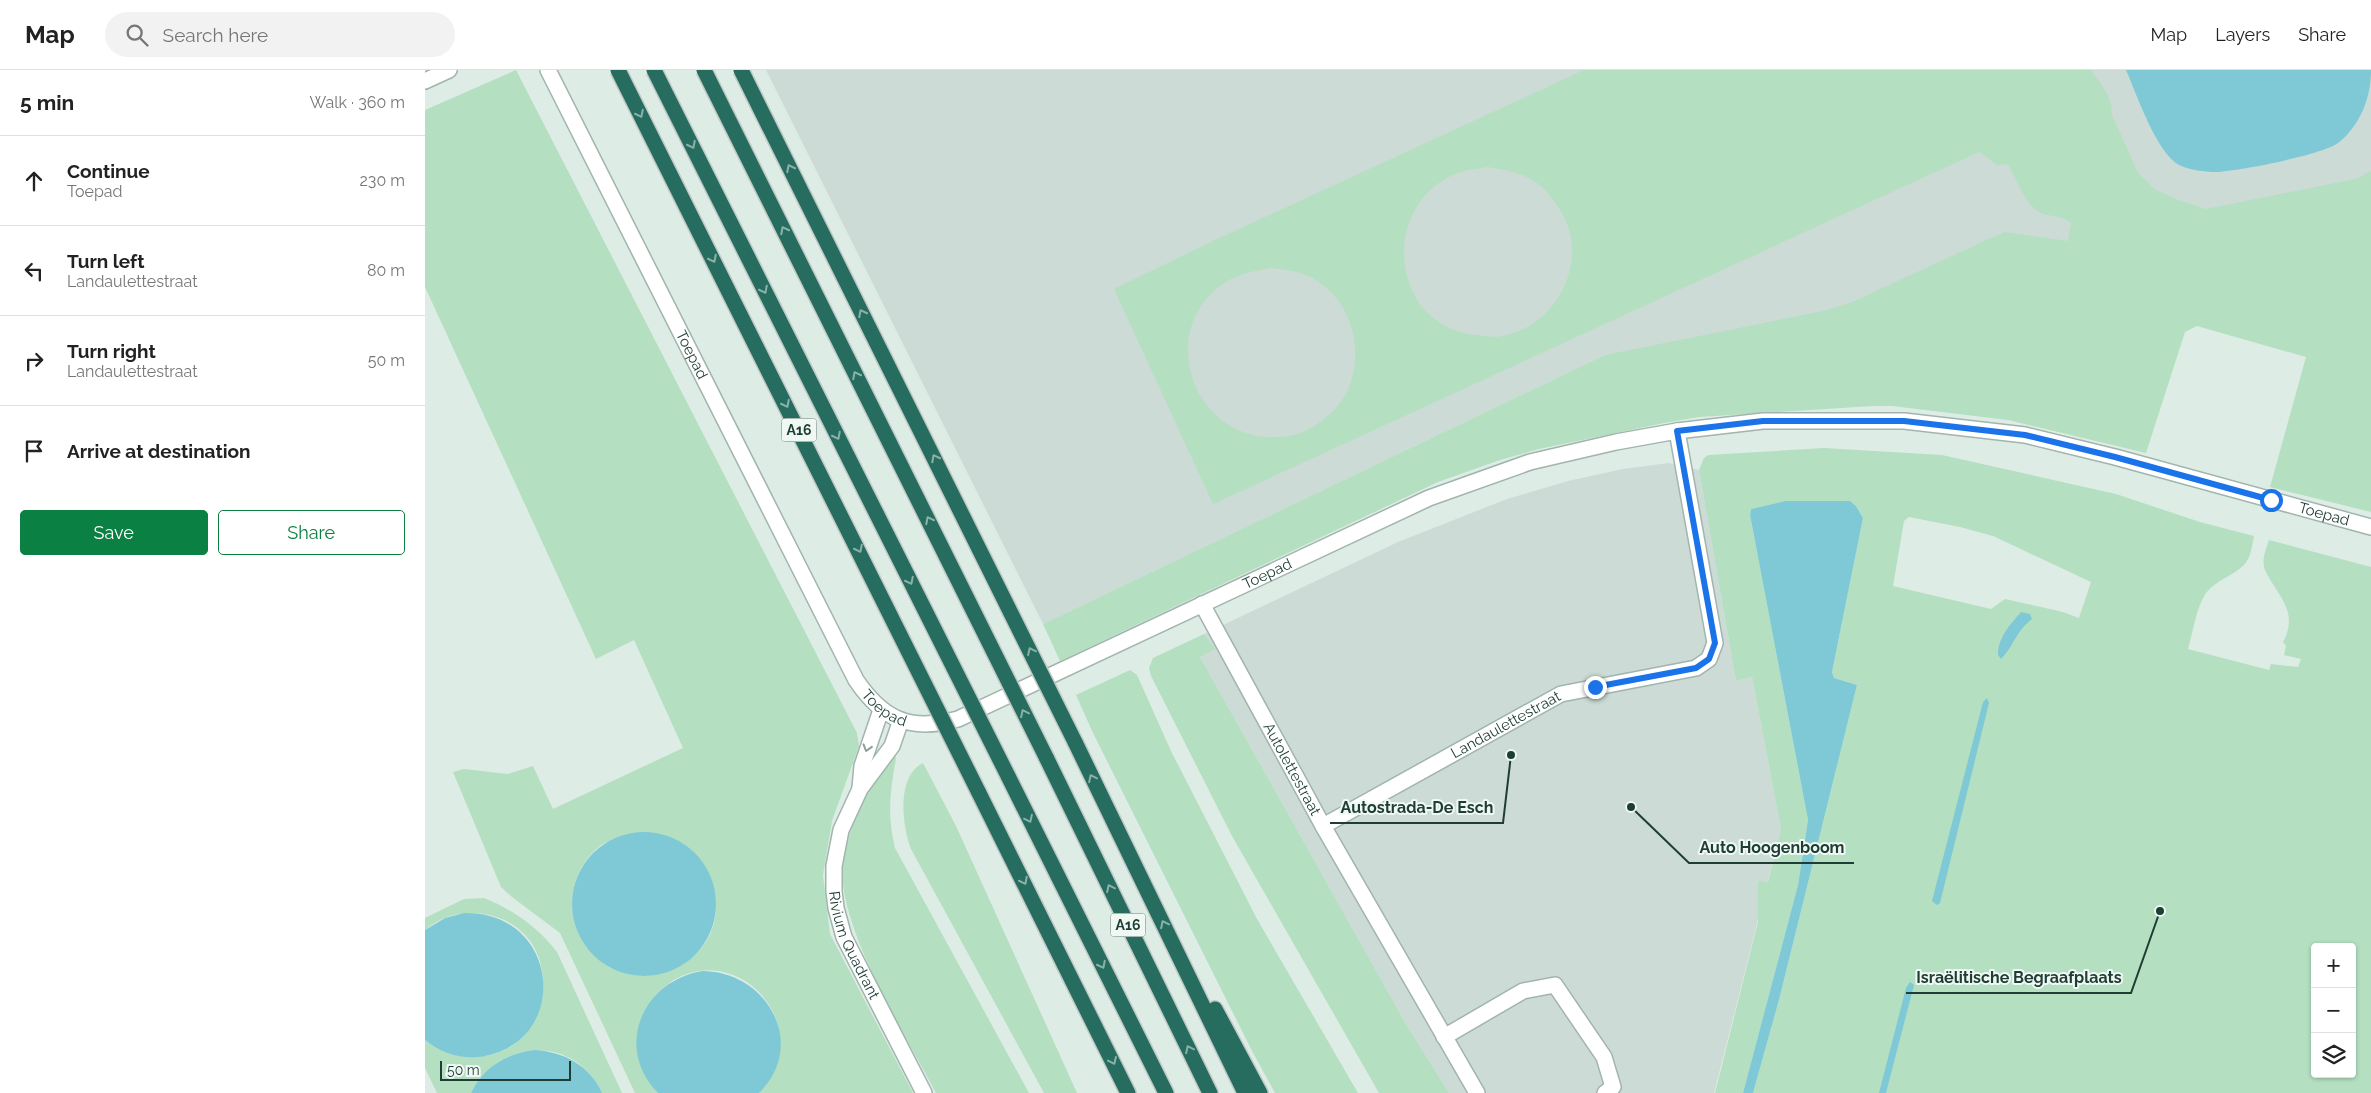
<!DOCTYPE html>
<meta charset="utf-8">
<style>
:root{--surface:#fff;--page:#f2f2f2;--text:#222;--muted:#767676;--line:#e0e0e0;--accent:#0b8043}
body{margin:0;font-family:Raleway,sans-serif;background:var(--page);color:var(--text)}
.controls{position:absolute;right:15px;bottom:15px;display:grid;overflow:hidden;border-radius:5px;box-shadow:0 1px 4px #0004}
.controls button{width:45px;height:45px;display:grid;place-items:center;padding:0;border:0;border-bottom:1px solid var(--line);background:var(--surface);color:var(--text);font:25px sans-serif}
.scale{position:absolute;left:15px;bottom:12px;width:131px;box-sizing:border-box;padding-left:5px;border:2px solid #1e3d35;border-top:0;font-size:14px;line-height:18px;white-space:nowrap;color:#1e3d35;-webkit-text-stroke:4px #eff8f3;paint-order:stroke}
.stop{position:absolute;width:15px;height:15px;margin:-11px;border:4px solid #1a73e8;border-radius:50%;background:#fff}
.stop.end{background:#1a73e8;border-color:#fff;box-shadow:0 1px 5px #0008}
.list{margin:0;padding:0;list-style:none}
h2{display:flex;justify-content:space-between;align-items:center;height:65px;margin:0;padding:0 20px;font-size:21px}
h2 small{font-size:16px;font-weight:400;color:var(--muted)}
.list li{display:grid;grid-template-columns:32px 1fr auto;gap:15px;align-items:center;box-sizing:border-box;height:90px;padding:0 20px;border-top:1px solid var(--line)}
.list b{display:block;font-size:19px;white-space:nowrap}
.list p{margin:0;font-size:16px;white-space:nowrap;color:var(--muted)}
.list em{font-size:16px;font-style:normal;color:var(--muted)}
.actions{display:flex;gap:10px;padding:15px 20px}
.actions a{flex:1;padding:11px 0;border:1px solid var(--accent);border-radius:5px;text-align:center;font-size:18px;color:var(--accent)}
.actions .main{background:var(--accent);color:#fff}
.icon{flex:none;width:28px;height:28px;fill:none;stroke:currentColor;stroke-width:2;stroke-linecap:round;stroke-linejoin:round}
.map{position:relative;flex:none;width:1946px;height:1023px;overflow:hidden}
header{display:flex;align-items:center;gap:30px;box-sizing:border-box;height:70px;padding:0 25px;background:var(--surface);border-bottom:1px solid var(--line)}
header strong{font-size:24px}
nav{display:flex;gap:28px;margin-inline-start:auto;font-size:18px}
.search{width:350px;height:45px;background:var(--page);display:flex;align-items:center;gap:12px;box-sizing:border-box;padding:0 18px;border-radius:28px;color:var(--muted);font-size:19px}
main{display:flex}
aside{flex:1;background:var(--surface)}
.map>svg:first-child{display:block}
</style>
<header>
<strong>Map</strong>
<div class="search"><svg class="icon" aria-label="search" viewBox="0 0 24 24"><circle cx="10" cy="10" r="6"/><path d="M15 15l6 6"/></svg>Search here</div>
<nav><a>Map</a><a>Layers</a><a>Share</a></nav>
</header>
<main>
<aside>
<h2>5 min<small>Walk · 360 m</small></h2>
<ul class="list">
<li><svg class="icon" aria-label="ahead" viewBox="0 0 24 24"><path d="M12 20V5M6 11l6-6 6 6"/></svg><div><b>Continue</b><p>Toepad</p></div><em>230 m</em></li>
<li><svg class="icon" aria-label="left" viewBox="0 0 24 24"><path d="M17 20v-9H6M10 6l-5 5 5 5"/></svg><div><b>Turn left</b><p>Landaulettestraat</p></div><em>80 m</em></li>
<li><svg class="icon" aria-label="right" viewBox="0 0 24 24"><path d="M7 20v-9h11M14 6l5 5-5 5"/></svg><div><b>Turn right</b><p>Landaulettestraat</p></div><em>50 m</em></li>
<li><svg class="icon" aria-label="arrive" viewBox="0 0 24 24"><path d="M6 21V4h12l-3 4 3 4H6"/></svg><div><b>Arrive at destination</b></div></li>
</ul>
<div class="actions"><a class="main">Save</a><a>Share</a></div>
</aside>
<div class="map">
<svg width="1946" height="1023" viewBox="0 0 1946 1023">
<rect width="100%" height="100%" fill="#deece6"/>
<g fill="#ccdbd5">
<path d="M 341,0 L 1946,0 L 1946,192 L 1180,285 L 618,554 Z"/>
<path d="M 1244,393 L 1274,400 L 1311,611 L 1327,607 L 1356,759 L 1289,1023 L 1024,1023 L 981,954 L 775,587 L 789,579 L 779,564 L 973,472 L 1082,429 L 1143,411 L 1198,399 Z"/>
</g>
<g fill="#b4dfc0" fill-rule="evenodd">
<path d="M 91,0 L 432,663 L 434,676 L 407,751 L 398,805 L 405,864 L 488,1023 L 334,1023 C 350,1007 357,982 354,960 C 351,942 340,926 326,915 C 256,864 174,957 233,1023 L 210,1023 L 135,863 L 87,827 L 76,817 L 28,702 L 39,699 L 83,704 L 108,696 L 128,739 L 258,678 L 209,570 L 171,589 L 0,217 L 0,40 ZM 210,763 C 294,758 323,868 247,899 C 235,904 224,907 210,905 C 192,903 174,893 162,878 C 138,847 144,800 175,776 C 185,769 198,766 210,763 Z"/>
<path d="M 1159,0 L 1666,0 L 1680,20 L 1686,33 L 1687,45 L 1713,103 L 1731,120 L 1753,130 L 1781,139 L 1930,109 L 1946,101 L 1946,442 L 1845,417 L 1881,287 L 1772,256 L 1760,262 L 1721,383 L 1583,350 L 1467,336 L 1448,336 L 1274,347 L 1239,353 L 1114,379 L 1075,390 L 1013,412 L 635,591 L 618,554 L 1180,285 L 1398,241 L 1425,233 L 1579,162 L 1643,171 L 1646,153 C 1638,145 1626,147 1616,143 C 1600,136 1592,109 1583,94 L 1572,95 L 1554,82 L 788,434 L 689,219 L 790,170 ZM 1062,97 C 1080,100 1097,102 1112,113 C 1124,122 1133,135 1140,149 C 1163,199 1127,261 1071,267 C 1065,267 1058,266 1052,265 C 1031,264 1006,251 994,233 C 964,187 980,120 1036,102 C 1044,99 1054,99 1062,97 ZM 846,198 C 855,199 864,200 873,202 C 918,216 939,265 927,308 C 922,329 908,343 891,355 C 877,365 858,368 841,367 C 765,361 734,261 796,215 C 811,204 829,201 846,198 Z"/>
<path d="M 1399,378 L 1517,385 L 1691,424 L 1775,452 L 1829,466 C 1827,475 1826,488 1819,495 C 1808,506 1791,510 1781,523 C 1771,538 1768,562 1763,579 L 1844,600 L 1846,594 L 1873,597 L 1876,589 L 1859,585 L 1861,576 L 1858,572 C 1875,541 1851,524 1840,500 C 1836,490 1841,479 1844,470 L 1946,497 L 1946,1023 L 1328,1023 L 1354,930 L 1432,615 L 1409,608 L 1407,602 L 1438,448 L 1431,436 L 1425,431 L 1360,431 L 1326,439 L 1325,445 L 1383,750 L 1373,815 L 1318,1023 L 1290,1023 L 1333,852 L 1333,811 L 1343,812 L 1356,759 L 1327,607 L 1311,611 L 1274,400 L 1279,388 L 1283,385 ZM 1484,447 L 1535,457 L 1568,466 L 1666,512 L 1654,548 L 1638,542 L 1580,529 L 1566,539 L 1468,516 L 1479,451 ZM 1890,877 L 1927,877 L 1927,1004 L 1890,1004 Z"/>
<path d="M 779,564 L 790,579 L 775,587 L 981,954 L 1024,1023 L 954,1023 L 807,766 L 726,606 L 724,598 L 728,588 Z"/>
<path d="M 705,600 L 712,605 L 746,681 L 832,849 L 933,1023 L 850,1023 L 827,981 L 668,663 L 651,625 Z"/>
<path d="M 469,683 L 471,689 C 465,720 462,746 470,778 L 604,1023 L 511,1023 C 483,970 411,854 418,796 C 422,754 445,717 469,683 Z"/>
<path d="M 498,693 L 531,756 L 652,1023 L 619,1023 L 486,779 C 477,756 471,706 498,693 Z"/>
<path d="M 59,828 C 87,839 114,858 132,882 L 197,1023 L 177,1023 C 150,964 74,968 46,1023 L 12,1023 L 0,998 L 0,970 C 11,979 22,981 35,984 C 124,1005 153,865 64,845 C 42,840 18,844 0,860 L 0,848 L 39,829 Z"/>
</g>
<g fill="#7fc9d7">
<path d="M 1701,0 L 1946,0 C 1946,28 1935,56 1913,73 C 1897,85 1813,101 1791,102 C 1779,102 1765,100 1754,95 C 1731,82 1712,25 1701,0 Z"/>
<path d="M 1360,431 L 1425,431 L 1431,436 L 1438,448 L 1407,602 L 1409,608 L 1432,615 L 1354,930 L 1328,1023 L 1318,1023 L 1373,815 L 1383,750 L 1325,445 L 1326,439 Z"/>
<path d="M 1596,542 L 1605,544 L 1607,549 C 1591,561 1589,576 1576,589 L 1573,585 C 1573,567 1585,555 1596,542 Z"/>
<path d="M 1562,628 L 1564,633 L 1515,833 L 1512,835 L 1507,831 L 1558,632 Z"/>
<circle cx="219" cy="834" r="72"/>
<path d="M 39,843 C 137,841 147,976 53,987 C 34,989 15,982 0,970 L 0,860 L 20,848 Z"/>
<path d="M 278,901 C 343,902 383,975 334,1023 L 233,1023 C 188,977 218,910 278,901 Z"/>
<path d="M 1485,912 L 1489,915 L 1461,1023 L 1454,1023 L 1481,918 Z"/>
<path d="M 110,980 C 140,982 165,996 177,1023 L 46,1023 C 58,997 82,983 110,980 Z"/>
</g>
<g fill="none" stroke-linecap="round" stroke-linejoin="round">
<g stroke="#a1b4ad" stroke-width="18">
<g id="minor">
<path id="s1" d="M 123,0 L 431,610 C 458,650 485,662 533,649 L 1004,428 L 1105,392 L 1191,372 L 1252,361 L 1338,351 L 1479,351 L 1600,365 L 1690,387 L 1946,457"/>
<path d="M 0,11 L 24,0"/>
<path id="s2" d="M 777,534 L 898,756 L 1052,1023"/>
<path id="s3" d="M 476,650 L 467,676 L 435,719 L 416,760 L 409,796 L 409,821 L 411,838 L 419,867 L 499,1023"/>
<path d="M 435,718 L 437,696 L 456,640"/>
<path id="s4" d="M 898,756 L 1136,624 L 1271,598 L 1284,589 L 1290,573 L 1252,361"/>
<path d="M 1019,967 L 1098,921 L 1130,915 L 1179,987 L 1188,1017 L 1180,1023"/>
</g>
</g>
<g stroke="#c0c9c6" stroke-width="18">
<g id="highway">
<path d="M 650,672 L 820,1023"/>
<path d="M 621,687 L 785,1023"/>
<path d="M 583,706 L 741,1023"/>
<path d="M 553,721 L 703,1023"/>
<path d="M 790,939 L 835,1023"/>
</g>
</g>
<use href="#minor" stroke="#fff" stroke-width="15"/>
<use href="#highway" stroke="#266c5f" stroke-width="15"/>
<g stroke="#c0c9c6" stroke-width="18" stroke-linecap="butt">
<g id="highway-bridge">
<path d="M 193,0 L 553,721"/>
<path d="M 229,0 L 583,706"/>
<path d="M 279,0 L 621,687"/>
<path d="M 316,0 L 650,672"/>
</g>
</g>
<use href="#highway-bridge" stroke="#266c5f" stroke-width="15"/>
</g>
<defs><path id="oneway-chevron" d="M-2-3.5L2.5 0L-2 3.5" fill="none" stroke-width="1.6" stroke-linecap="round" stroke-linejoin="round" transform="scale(1.25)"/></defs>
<g stroke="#8ab2a9">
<use href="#oneway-chevron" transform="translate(215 44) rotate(63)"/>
<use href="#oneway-chevron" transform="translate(267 75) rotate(63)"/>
<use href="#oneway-chevron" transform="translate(365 98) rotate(-117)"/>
<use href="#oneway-chevron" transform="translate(359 160) rotate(-117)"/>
<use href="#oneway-chevron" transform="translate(288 189) rotate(63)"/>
<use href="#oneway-chevron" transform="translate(339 220) rotate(63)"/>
<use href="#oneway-chevron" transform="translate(437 243) rotate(-117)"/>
<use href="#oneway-chevron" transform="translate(431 305) rotate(-117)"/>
<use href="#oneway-chevron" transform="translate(361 334) rotate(63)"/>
<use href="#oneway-chevron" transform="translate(412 366) rotate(63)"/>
<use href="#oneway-chevron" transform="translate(510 388) rotate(-117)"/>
<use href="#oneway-chevron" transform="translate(504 450) rotate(-117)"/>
<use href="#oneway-chevron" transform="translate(434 479) rotate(63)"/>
<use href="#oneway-chevron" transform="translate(485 511) rotate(63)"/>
<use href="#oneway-chevron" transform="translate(606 581) rotate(-116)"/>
<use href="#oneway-chevron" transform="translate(599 643) rotate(-116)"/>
<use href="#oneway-chevron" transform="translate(667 708) rotate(-116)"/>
<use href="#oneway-chevron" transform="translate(604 749) rotate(64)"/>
<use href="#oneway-chevron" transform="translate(599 811) rotate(63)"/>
<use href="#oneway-chevron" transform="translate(685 818) rotate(-116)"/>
<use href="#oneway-chevron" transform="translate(739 854) rotate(-116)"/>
<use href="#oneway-chevron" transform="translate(677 895) rotate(63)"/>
<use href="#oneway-chevron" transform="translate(764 979) rotate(-116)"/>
<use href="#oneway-chevron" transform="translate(688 991) rotate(65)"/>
</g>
<use stroke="#8e9e9a" href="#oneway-chevron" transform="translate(442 678) rotate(107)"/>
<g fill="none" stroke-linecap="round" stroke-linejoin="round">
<path stroke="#1a73e8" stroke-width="6" d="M 1170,617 L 1271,598 L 1284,589 L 1290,573 L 1252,361 L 1338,351 L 1479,351 L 1600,365 L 1690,387 L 1846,430"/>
</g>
<g text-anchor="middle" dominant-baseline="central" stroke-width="4" stroke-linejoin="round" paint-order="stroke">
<g fill="#eff8f3" stroke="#5d756e" stroke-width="1">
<rect x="356.5" y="348.5" width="35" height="23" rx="4"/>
<rect x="685.5" y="843.5" width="35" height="23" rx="4"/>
</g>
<g font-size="14" font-weight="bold" fill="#1e3d35">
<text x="374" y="360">A16</text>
<text x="703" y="855">A16</text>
</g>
<g font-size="15" fill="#1e3d35" stroke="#eff8f3">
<text stroke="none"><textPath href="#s1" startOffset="319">Toepad</textPath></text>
<text stroke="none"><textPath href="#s1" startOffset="2239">Toepad</textPath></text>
<text stroke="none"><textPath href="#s1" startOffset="1144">Toepad</textPath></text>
<text stroke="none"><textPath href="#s1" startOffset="724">Toepad</textPath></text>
<text stroke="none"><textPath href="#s4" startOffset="209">Landaulettestraat</textPath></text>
<text stroke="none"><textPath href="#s2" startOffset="188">Autolettestraat</textPath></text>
<text stroke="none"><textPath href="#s3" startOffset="246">Rivium Quadrant</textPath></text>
</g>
</g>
<path fill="none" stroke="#1e3d35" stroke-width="2" d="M1086 685L1078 753H905M1206 737L1264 793H1429M1735 841L1706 923H1481"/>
<g fill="#1e3d35" stroke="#eff8f3" stroke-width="2">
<circle cx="1086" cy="685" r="5"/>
<circle cx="1206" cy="737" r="5"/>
<circle cx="1735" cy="841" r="5"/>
</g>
<g font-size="16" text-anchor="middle" font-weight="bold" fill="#1e3d35" stroke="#eff8f3" stroke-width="4" stroke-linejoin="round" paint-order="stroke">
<text x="992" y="743">Autostrada-De Esch</text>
<text x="1347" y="783">Auto Hoogenboom</text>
<text x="1594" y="913">Israëlitische Begraafplaats</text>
</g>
</svg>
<div class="controls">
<button>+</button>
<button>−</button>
<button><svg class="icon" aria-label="layers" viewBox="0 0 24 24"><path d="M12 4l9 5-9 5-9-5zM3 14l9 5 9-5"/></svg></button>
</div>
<div class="scale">50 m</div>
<div class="stop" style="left:1846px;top:430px"></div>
<div class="stop end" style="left:1170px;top:617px"></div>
</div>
</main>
